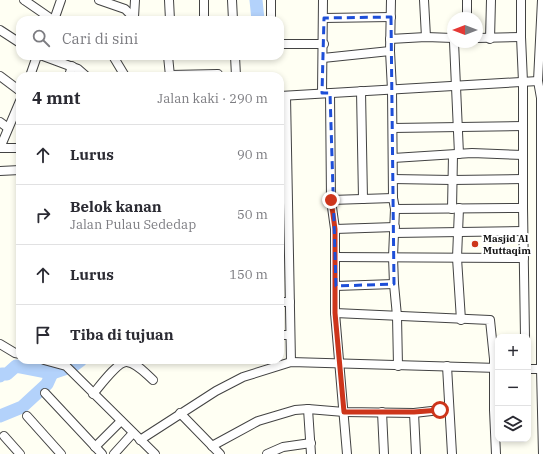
<!DOCTYPE html>
<html lang="id">
<meta charset="utf-8">
<style>
:root{--surface:#fff;--page:#f7f7f7;--text:#2b2b33;--muted:#7c7c81;--line:#e1e1e2}
body{margin:0;font-family:"IBM Plex Serif",serif;background:var(--page);color:var(--text)}
.controls{position:absolute;right:12px;bottom:12px;display:grid;overflow:hidden;border-radius:8px;box-shadow:0 2px 6px #0003}
.controls button{width:36px;height:36px;display:grid;place-items:center;padding:0;border:0;border-bottom:1px solid var(--line);background:var(--surface);color:var(--text);font:20px sans-serif}
.compass{position:absolute;left:447px;top:12px;width:36px;height:36px;border-radius:50%;background:var(--surface);box-shadow:0 2px 6px #0003;rotate:270deg}
.stop{position:absolute;width:12px;height:12px;margin:-9px;border:3px solid #cd351b;border-radius:50%;background:#fff}
.stop.end{background:#cd351b;border-color:#fff;box-shadow:0 1px 4px #0008}
.list{margin:0;padding:0;list-style:none}
h2{display:flex;justify-content:space-between;align-items:center;height:52px;margin:0;padding:0 16px;font-size:17px}
h2 small{font-size:13px;font-weight:400;color:var(--muted)}
.list li{display:grid;grid-template-columns:26px 1fr auto;gap:12px;align-items:center;box-sizing:border-box;height:60px;padding:0 16px;border-top:1px solid var(--line)}
.list b{display:block;font-size:15px;white-space:nowrap}
.list p{margin:0;font-size:13px;white-space:nowrap;color:var(--muted)}
.list em{font-size:13px;font-style:normal;color:var(--muted)}
.icon{flex:none;width:22px;height:22px;fill:none;stroke:currentColor;stroke-width:2;stroke-linecap:round;stroke-linejoin:round}
.map{position:relative;flex:none;width:543px;height:454px;overflow:hidden}
.search{position:absolute;background:var(--surface);box-shadow:0 2px 6px #0003;left:16px;top:16px;width:268px;height:44px;display:flex;align-items:center;gap:10px;box-sizing:border-box;padding:0 14px;border-radius:12px;color:var(--muted);font-size:15px}
.panel{position:absolute;background:var(--surface);box-shadow:0 2px 6px #0003;left:16px;top:72px;width:268px;height:292px;border-radius:12px}
.map>svg:first-child{display:block}
</style>
<div class="map">
<svg width="543" height="454" viewBox="0 0 543 454">
<rect width="100%" height="100%" fill="#fffff3"/>
<g fill="none" stroke-linecap="round" stroke-linejoin="round">
<g stroke="#b3d2fb" stroke-width="13">
<path d="M 256,0 L 258,20"/>
<path d="M 0,376 L 2,374 L 7,374 L 16,366 L 52,373 L 73,366 L 81,360"/>
<path d="M 0,416 L 22,407 L 47,384 L 52,373"/>
</g>
<g stroke="#434343" stroke-width="10">
<g id="street">
<path d="M 24,0 L 53,20"/>
<path d="M 99,0 L 125,9 L 136,20"/>
<path d="M 169,0 L 170,20"/>
<path d="M 204,0 L 204,20"/>
<path d="M 232,0 L 233,20"/>
<path d="M 271,0 L 271,20"/>
<path d="M 391,0 L 390,51 L 392,90 L 393,198 L 395,209 L 393,257 L 394,284 L 397,316 L 398,366"/>
<path d="M 424,0 L 426,37"/>
<path d="M 467,0 L 467,18"/>
<path d="M 521,0 L 521,37 L 523,82 L 523,208 L 525,337"/>
<path d="M 542,0 L 538,81 L 541,98 L 541,369 L 543,454"/>
<path d="M 134,17 L 135,0"/>
<path d="M 324,18 L 391,17"/>
<path d="M 54,20 L 61,0"/>
<path d="M 0,30 L 20,43"/>
<path d="M 477,38 L 521,37"/>
<path d="M 390,39 L 426,37 L 453,38"/>
<path d="M 490,39 L 491,0"/>
<path d="M 454,42 L 459,154"/>
<path d="M 280,44 L 324,44"/>
<path d="M 43,56 L 78,69 L 86,76"/>
<path d="M 113,56 L 125,76"/>
<path d="M 168,56 L 170,76"/>
<path d="M 235,56 L 236,76"/>
<path d="M 323,58 L 390,51"/>
<path d="M 170,75 L 218,74"/>
<path d="M 0,76 L 20,91"/>
<path d="M 30,76 L 37,56"/>
<path d="M 69,76 L 72,66"/>
<path d="M 361,91 L 363,199"/>
<path d="M 322,93 L 323,0"/>
<path d="M 330,93 L 331,200 L 335,229 L 335,313 L 347,454"/>
<path d="M 280,96 L 538,81"/>
<path d="M 286,96 L 291,362"/>
<path d="M 20,101 L 0,148 L 20,148"/>
<path d="M 0,122 L 8,128"/>
<path d="M 393,128 L 523,126"/>
<path d="M 393,158 L 472,153 L 523,155"/>
<path d="M 0,171 L 20,170"/>
<path d="M 393,179 L 452,180 L 523,179"/>
<path d="M 331,200 L 393,198"/>
<path d="M 459,208 L 457,258 L 461,320"/>
<path d="M 395,209 L 523,208"/>
<path d="M 452,209 L 453,155"/>
<path d="M 335,229 L 395,227"/>
<path d="M 394,233 L 523,231"/>
<path d="M 335,257 L 524,258"/>
<path d="M 336,286 L 394,284"/>
<path d="M 280,302 L 290,302"/>
<path d="M 335,313 L 490,320 L 494,359 L 494,410 L 496,454"/>
<path d="M 280,335 L 290,335"/>
<path d="M 0,344 L 15,353 L 20,354"/>
<path d="M 44,360 L 66,366 L 155,454"/>
<path d="M 447,366 L 452,454"/>
<path d="M 528,369 L 543,369"/>
<path d="M 45,393 L 102,454"/>
<path d="M 93,394 C 99,387 118,361 127,362 C 137,363 146,374 153,380"/>
<path d="M 308,409 L 311,454"/>
<path d="M 382,412 L 384,454"/>
<path d="M 180,413 L 220,454"/>
<path d="M 414,413 L 416,454"/>
<path d="M 27,416 L 61,454"/>
<path d="M 4,436 L 20,454"/>
<path d="M 140,440 L 216,391 L 243,377 L 291,362 L 498,368"/>
<path d="M 212,446 L 258,421 L 295,410 L 308,409 L 344,412 L 414,413 L 449,409"/>
<path d="M 95,447 L 121,421"/>
<path d="M 114,454 L 133,433"/>
<path d="M 267,454 L 283,447 L 311,443"/>
</g>
</g>
<use href="#street" stroke="#fff" stroke-width="8"/>
</g>
<g fill="none" stroke-linecap="round" stroke-linejoin="round">
<path stroke="#cd351b" stroke-width="5" d="M 331,200 L 335,229 L 335,313 L 344,412 L 414,412 L 440,410"/>
</g>
<path fill="none" stroke="#1d4ed8" stroke-width="3" stroke-dasharray="8 5" stroke-linejoin="round" d="M 391,17 L 394,284 L 336,286 L 330,93 L 322,93 L 324,18 Z"/>
<circle fill="#cd351b" stroke="#fff" stroke-width="1.5" cx="475" cy="244" r="4"/>
<g text-anchor="middle" dominant-baseline="central" stroke-width="4" stroke-linejoin="round" paint-order="stroke">
<g font-size="10" font-weight="bold" fill="#101010" stroke="#fff" text-anchor="start">
<text x="483" y="238">Masjid Al<tspan x="483" dy="12">Muttaqim</tspan></text>
</g>
</g>
</svg>
<div class="controls">
<button>+</button>
<button>−</button>
<button><svg class="icon" aria-label="layers" viewBox="0 0 24 24"><path d="M12 4l9 5-9 5-9-5zM3 14l9 5 9-5"/></svg></button>
</div>
<svg class="compass" viewBox="-18 -18 36 36"><path d="M0-13l5 13h-10z" fill="#e53935"/><path d="M0 13l5-13h-10z" fill="#7c7c81"/></svg>
<div class="stop" style="left:440px;top:410px"></div>
<div class="stop end" style="left:331px;top:200px"></div>
<div class="search"><svg class="icon" aria-label="search" viewBox="0 0 24 24"><circle cx="10" cy="10" r="6"/><path d="M15 15l6 6"/></svg>Cari di sini</div>
<section class="panel">
<h2>4 mnt<small>Jalan kaki · 290 m</small></h2>
<ul class="list">
<li><svg class="icon" aria-label="ahead" viewBox="0 0 24 24"><path d="M12 20V5M6 11l6-6 6 6"/></svg><div><b>Lurus</b></div><em>90 m</em></li>
<li><svg class="icon" aria-label="right" viewBox="0 0 24 24"><path d="M7 20v-9h11M14 6l5 5-5 5"/></svg><div><b>Belok kanan</b><p>Jalan Pulau Sededap</p></div><em>50 m</em></li>
<li><svg class="icon" aria-label="ahead" viewBox="0 0 24 24"><path d="M12 20V5M6 11l6-6 6 6"/></svg><div><b>Lurus</b></div><em>150 m</em></li>
<li><svg class="icon" aria-label="arrive" viewBox="0 0 24 24"><path d="M6 21V4h12l-3 4 3 4H6"/></svg><div><b>Tiba di tujuan</b></div></li>
</ul>
</section>
</div>
